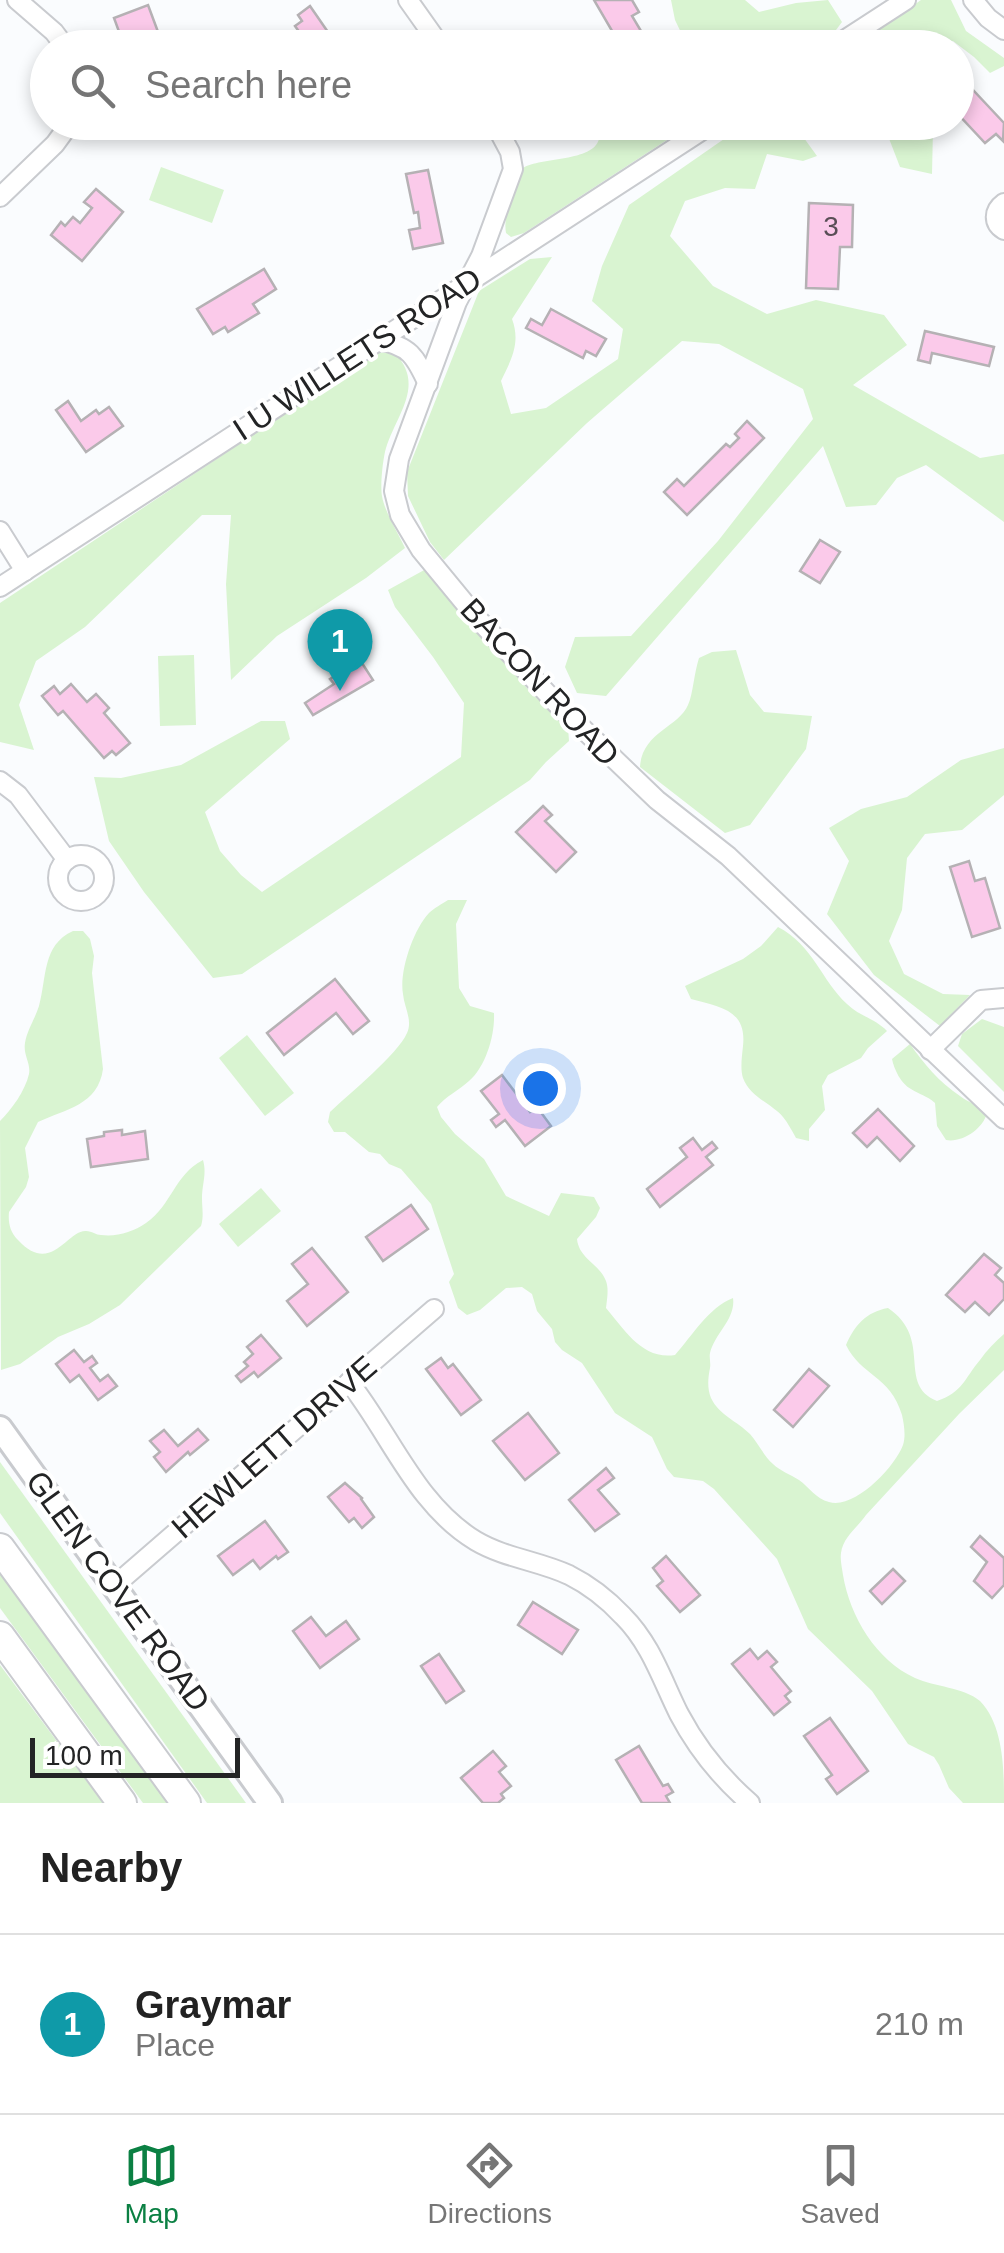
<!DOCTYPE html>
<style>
:root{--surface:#fff;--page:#f2f2f2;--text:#222;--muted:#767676;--line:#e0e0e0;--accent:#0b8043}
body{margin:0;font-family:Helvetica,sans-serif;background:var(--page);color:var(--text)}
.scale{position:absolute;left:30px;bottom:25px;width:210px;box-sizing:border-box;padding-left:10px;border:5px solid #232425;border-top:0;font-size:28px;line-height:35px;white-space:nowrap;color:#232425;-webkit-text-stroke:8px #fff;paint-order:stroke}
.you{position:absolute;left:540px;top:1088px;width:35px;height:35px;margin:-25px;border:8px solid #fff;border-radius:50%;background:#1a73e8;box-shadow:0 0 0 15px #1a73e833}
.badge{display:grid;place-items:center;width:65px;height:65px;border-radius:50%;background:var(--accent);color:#fff;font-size:32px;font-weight:700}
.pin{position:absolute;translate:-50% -82px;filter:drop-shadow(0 2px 5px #0008)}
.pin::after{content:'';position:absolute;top:52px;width:35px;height:30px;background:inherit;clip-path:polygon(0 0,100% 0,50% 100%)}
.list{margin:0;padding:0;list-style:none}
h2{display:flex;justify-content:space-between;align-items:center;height:130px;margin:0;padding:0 40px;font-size:42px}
h2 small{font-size:32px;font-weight:400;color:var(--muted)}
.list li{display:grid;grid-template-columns:65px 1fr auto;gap:30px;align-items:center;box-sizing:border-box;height:180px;padding:0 40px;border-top:2px solid var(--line)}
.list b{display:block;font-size:38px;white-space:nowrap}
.list p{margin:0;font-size:32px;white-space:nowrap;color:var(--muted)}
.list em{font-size:32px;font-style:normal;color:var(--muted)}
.icon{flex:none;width:55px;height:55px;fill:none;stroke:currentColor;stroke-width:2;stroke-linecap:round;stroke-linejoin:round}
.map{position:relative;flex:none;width:1004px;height:1803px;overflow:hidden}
.search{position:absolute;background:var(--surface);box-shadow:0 5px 15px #0003;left:30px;right:30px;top:30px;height:110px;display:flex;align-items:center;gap:25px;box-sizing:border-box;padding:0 35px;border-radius:55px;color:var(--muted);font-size:38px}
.sheet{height:310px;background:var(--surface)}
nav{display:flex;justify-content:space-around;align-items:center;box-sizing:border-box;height:140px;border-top:2px solid var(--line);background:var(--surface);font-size:28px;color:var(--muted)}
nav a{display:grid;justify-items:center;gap:5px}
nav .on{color:var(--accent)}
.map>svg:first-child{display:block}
</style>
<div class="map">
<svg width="1004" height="1803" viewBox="0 0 1004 1803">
<rect width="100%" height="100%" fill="#fafcfe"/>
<g fill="#d9f4d1">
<path d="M 671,0 L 745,0 L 759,12 L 796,3 L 828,0 L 842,22 L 836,30 L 810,47 L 688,47 L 675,20 Z"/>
<path d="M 921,0 L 951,0 L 966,31 L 1004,58 L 1004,66 L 990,73 L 974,57 L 953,41 L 930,47 L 854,47 Z"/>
<path d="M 598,123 L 674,123 L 676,127 L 670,138 L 524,233 L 511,237 L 506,233 C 502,210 518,190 523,168 C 541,157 593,162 599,139 C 600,137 598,125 598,123 Z"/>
<path d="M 747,123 L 799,123 L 796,127 L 817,156 L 803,161 L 767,154 L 755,189 L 725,188 L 685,201 L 670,236 L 713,286 L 767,314 L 816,300 L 884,315 L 907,345 L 853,385 L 980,458 L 1004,454 L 1004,522 L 926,465 L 897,478 L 876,505 L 846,507 L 823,446 L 606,696 L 577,693 L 565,667 L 575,637 L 631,636 L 718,541 L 813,419 L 803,389 L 719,344 L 682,341 L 587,423 L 444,560 L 430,542 L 408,496 L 407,472 L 479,291 L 530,259 L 552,257 L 512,319 C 521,343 511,360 501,381 L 511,414 L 546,408 L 618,359 L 623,329 L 592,301 L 602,266 L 629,205 Z"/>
<path d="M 883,123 L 930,123 L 933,129 L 932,174 L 900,167 Z"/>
<path d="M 161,167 L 224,190 L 212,223 L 149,200 Z"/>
<path d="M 394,352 C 426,385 397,413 386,448 C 383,458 380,485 382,496 C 384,510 398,533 405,548 L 366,578 L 277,636 L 231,680 L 226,584 L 231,515 L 202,515 L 85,627 L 36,661 L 19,705 L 34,750 L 0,742 L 0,603 L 376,353 Z"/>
<path d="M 426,569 L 532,694 L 568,727 L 569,741 L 546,762 L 530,780 L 242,974 L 213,978 L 144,892 L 109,841 L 94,777 L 121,778 L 181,765 L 261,721 L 285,721 L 290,739 L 205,812 L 220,851 L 241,875 L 262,892 L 461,757 L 464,703 L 433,657 L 395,607 L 388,590 Z"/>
<path d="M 736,650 L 750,695 L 764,712 L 812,716 L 806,749 L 750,825 L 725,833 L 640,767 C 642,732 679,727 688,705 C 693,694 694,673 699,658 L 712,652 Z"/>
<path d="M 194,655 L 196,725 L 160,726 L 158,656 Z"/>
<path d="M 1004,748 L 1004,795 L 962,830 L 925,834 L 907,858 L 902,910 L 889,941 L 904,974 L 943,994 L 970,995 L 940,1026 L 874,975 L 827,914 L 849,861 L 829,828 L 861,809 L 907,797 L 961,760 Z"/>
<path d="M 448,900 L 467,900 L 456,924 L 459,988 L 470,1006 L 494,1013 C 495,1035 486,1066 469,1081 C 458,1091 446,1096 437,1107 L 441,1117 L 455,1134 L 484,1159 L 506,1196 L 549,1216 L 561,1193 L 594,1197 L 600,1208 L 596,1217 L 577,1239 C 579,1259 599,1263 606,1281 C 609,1289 607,1299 606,1308 C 625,1330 642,1360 675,1355 C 692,1336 709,1307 733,1298 C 736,1319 715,1333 710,1353 C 709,1358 711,1363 710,1368 C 708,1378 707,1388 711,1398 C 719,1415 737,1421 750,1434 C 758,1443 764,1456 773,1464 C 780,1471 790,1474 799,1480 C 809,1487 816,1499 829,1502 C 854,1510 895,1467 903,1445 C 906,1436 904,1424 902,1415 C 890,1375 861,1376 846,1345 C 855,1325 866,1312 888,1308 C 934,1339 896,1384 937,1401 C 963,1392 964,1379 980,1360 C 987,1350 995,1342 1004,1334 L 1004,1370 L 959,1414 L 866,1515 C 858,1527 843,1537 841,1553 C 840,1560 842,1568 843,1575 C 850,1617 876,1660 915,1678 C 935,1687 963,1687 980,1701 C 1004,1726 1004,1770 1004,1803 L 963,1803 L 949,1788 L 939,1765 L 934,1757 L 908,1744 L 872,1691 L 808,1629 L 777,1559 L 714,1489 L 703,1481 L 674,1477 L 667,1469 L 652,1437 L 615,1413 L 582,1363 L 562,1350 L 555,1342 L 552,1329 L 537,1311 L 532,1294 L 522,1287 L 506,1288 L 480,1310 L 467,1315 L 458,1308 L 449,1282 L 454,1274 L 431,1204 L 401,1169 L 389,1164 L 380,1154 L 369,1152 L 345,1132 L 334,1132 L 328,1122 L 330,1112 C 349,1094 398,1054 407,1033 C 413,1020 404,1007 403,994 C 399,972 413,930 429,913 C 434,908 442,904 448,900 Z"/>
<path d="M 778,927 C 813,945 821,980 847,1004 C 859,1016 876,1019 887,1031 L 868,1048 L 861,1058 L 828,1075 L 822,1086 L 825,1110 L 809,1129 L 809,1141 L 796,1138 C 792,1131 788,1123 783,1117 C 772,1104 750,1097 743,1078 C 740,1069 742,1056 743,1046 C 747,1009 719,1007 691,999 L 685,986 L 743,959 L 761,946 Z"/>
<path d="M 73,931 L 83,931 L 90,939 L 94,956 L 92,973 L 103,1069 C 98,1105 66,1109 38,1122 L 25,1148 L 29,1177 L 26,1187 L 9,1212 C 8,1223 10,1232 18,1240 C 51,1276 67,1230 86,1231 C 92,1231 96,1235 101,1235 C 117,1237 133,1232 146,1223 C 172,1205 174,1175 203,1160 C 207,1174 202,1184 202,1198 C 202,1209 204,1216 201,1226 L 120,1305 L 89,1324 L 58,1337 L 20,1364 L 1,1370 L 0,1121 C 12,1109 25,1091 29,1074 C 31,1063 23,1055 25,1043 C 27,1030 35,1019 39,1006 C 47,977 42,945 73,931 Z"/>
<path d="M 982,1019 L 1004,1027 L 1004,1092 L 958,1046 L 962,1034 Z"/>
<path d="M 247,1035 L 294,1093 L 265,1116 L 219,1058 Z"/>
<path d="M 910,1044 C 924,1064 939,1082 960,1096 C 969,1103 979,1105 987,1113 C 983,1129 962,1143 946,1140 L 937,1126 L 935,1103 C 926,1095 920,1095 911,1089 C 901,1084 894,1069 892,1059 Z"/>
<path d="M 261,1188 L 281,1211 L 238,1247 L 219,1224 Z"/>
<path d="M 0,1462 L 246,1803 L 207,1803 L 0,1513 Z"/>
<path d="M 0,1571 L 167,1803 L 143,1803 L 0,1608 Z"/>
<path d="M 0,1665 L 103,1803 L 0,1803 Z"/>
</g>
<g fill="#fbcaea" stroke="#b5b1b4" stroke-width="2.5">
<path d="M 594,0 L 632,0 L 639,12 L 632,16 L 644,36 L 622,48 Z"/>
<path d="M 148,5 L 164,48 L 125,48 L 114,18 Z"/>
<path d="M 310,6 L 339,48 L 299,48 L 297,45 L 305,40 L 295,26 L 302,21 L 298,15 Z"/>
<path d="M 956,64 L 964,72 L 960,76 L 1004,123 L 1003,141 L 996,134 L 985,143 L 956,112 Z"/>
<path d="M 428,170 L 443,243 L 413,249 L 409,230 L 420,228 L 418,212 L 414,213 L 406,174 Z"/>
<path d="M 96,189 L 123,212 L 82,261 L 51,235 L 61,222 L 65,226 L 73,217 L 80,223 L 92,208 L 84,202 Z"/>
<path d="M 809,203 L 853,205 L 852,247 L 840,247 L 838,289 L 806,288 Z"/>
<path d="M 264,269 L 276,289 L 253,304 L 259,313 L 228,332 L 225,327 L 213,334 L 197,309 Z"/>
<path d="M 551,309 L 606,339 L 596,356 L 586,351 L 583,358 L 526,328 L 531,319 L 542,325 Z"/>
<path d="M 925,331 L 994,347 L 989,366 L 932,353 L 930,363 L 918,360 Z"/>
<path d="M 68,401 L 81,421 L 96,410 L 99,414 L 109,407 L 123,426 L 86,452 L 56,410 Z"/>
<path d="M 747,421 L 764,438 L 687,515 L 664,492 L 677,479 L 684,486 L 726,444 L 730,447 L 739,438 L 735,434 Z"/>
<path d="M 820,540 L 840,552 L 820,583 L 800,571 Z"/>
<path d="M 360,660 L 373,680 L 313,715 L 305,703 L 334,684 L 330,679 Z"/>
<path d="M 71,684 L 87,702 L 96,694 L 109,708 L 104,713 L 130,743 L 116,755 L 112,751 L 104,758 L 63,711 L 58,715 L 42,696 L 54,686 L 60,694 Z"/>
<path d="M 543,806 L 552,815 L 545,821 L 576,852 L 556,872 L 516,832 Z"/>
<path d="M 969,861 L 975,881 L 985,878 L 1000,928 L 972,937 L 950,867 Z"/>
<path d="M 335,979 L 369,1021 L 353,1034 L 336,1013 L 284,1055 L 267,1033 Z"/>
<path d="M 502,1075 L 530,1112 L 537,1107 L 551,1126 L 525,1146 L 505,1120 L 496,1127 L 491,1120 L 499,1114 L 481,1091 Z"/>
<path d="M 878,1109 L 914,1146 L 900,1161 L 877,1137 L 867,1147 L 853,1133 Z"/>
<path d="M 122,1130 L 122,1135 L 145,1131 L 148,1159 L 91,1167 L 87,1139 L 104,1136 L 104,1132 Z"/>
<path d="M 693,1138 L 702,1150 L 712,1142 L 717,1148 L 706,1157 L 713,1165 L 660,1207 L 647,1189 L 687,1157 L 680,1148 Z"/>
<path d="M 411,1205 L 428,1229 L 383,1261 L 366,1237 Z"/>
<path d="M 312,1248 L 348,1292 L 307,1326 L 287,1301 L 308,1284 L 292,1264 Z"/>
<path d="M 984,1254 L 1001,1268 L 995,1275 L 1004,1283 L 1004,1299 L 989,1315 L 975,1302 L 965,1312 L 946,1295 Z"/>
<path d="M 261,1335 L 281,1358 L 258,1377 L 254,1372 L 241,1382 L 236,1376 L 248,1366 L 244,1362 L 253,1354 L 247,1347 Z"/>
<path d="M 74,1350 L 84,1362 L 92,1356 L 97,1363 L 90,1368 L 100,1381 L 108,1375 L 117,1386 L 98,1400 L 79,1375 L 70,1382 L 56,1364 Z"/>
<path d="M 441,1358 L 448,1368 L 453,1364 L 481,1400 L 461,1415 L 426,1369 Z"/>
<path d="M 809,1369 L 829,1386 L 793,1427 L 774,1410 Z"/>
<path d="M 528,1413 L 559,1453 L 525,1480 L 493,1441 Z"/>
<path d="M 198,1429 L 208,1440 L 190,1455 L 188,1452 L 166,1472 L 154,1457 L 160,1452 L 150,1441 L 164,1430 L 178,1446 Z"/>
<path d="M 606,1468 L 614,1478 L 598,1490 L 619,1514 L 595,1531 L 569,1500 Z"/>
<path d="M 345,1483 L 362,1498 L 361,1499 L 374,1517 L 362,1528 L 354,1518 L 349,1522 L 328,1497 Z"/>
<path d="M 265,1521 L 288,1552 L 278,1559 L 276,1556 L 260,1569 L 253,1560 L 233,1575 L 218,1556 Z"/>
<path d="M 980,1536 L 1004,1558 L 1004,1585 L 992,1598 L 974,1581 L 987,1562 L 971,1547 Z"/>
<path d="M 666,1556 L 700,1595 L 680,1612 L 657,1586 L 663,1581 L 653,1568 Z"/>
<path d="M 893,1569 L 905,1581 L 882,1604 L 870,1591 Z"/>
<path d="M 533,1602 L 578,1630 L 562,1654 L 518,1625 Z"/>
<path d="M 311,1617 L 326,1636 L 346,1621 L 359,1639 L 320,1668 L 293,1631 Z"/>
<path d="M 750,1649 L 758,1659 L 767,1651 L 777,1662 L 771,1667 L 791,1691 L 785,1696 L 790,1702 L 774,1715 L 732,1664 Z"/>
<path d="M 439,1654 L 464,1691 L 446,1703 L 421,1666 Z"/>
<path d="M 830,1718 L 868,1771 L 837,1794 L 826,1779 L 832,1775 L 804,1736 Z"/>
<path d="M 639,1746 L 663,1786 L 668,1784 L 673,1792 L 666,1796 L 670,1803 L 642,1803 L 616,1760 Z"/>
<path d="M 493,1751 L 506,1766 L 499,1772 L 511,1786 L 501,1794 L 504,1798 L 498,1803 L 483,1803 L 461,1778 Z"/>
</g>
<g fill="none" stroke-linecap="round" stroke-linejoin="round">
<g stroke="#c9cbcf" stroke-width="22">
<g id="minor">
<path d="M 17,0 L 54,32 L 66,48"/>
<path d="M 408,0 L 442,48"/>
<path d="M 973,0 L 988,18 L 1004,30"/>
<path d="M 832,48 L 906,0"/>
<path d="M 494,122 L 510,152 L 513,169 L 481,256 L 457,302 L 399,459 L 394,491 L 400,515 L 421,550 L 477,618 L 556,703 L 657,800 L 728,856 L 1004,1119"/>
<path d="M 0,197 L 55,144 L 71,122"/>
<path d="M 1004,203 C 993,211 993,223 1004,230"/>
<path d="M 378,340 C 410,346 415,356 428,384"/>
<path d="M 0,531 L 25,571"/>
<path d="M 0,587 L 715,122"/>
<path d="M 0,781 L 18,795 L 67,860"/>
<circle cx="81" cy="878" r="23"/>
<path d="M 930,1050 L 981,1000 L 1004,998"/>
<path d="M 349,1382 C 391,1435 416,1505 476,1541 C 505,1558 539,1561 569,1575 C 589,1585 608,1600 623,1616 C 651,1644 662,1680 679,1714 C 697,1748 721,1778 750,1803"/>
<path d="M 114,1586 L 434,1309"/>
</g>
</g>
<g stroke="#c9cbcf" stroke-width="28">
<path id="major" d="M 0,1428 L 270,1803"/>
</g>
<g stroke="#c9cbcf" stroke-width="32">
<g id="highway">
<path d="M 0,1548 L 186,1803"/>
<path d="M 0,1636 L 122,1803"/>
</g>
</g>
<use href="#minor" stroke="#fff" stroke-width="18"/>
<use href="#major" stroke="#fff" stroke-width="22"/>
<use href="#highway" stroke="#fff" stroke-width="28"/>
</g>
<g text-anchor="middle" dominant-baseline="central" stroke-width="8" stroke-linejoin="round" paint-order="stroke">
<g font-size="28" fill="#594e56">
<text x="831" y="226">3</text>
</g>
<g font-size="32" fill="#232425" stroke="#fff">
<text transform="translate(357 354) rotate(-33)">I U WILLETS ROAD</text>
<text transform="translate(540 682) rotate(47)">BACON ROAD</text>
<text transform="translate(274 1447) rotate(-41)">HEWLETT DRIVE</text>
<text transform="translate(118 1591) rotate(54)">GLEN COVE ROAD</text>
</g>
</g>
</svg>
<div class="scale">100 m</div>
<div class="you"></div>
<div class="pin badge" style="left:340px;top:691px;background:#0f9aa8">1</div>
<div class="search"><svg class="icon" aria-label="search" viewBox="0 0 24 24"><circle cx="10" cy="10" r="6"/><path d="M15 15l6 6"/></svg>Search here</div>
</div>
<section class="sheet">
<h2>Nearby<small></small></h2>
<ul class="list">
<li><span class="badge" style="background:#0f9aa8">1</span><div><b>Graymar</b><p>Place</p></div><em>210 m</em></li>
</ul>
</section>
<nav>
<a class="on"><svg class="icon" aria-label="map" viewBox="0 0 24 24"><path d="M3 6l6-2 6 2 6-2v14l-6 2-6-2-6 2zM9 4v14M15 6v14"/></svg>Map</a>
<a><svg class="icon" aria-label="directions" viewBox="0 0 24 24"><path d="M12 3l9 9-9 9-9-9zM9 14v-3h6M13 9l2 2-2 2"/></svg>Directions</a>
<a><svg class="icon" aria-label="saved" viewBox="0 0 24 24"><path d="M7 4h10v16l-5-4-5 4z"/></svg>Saved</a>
</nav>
